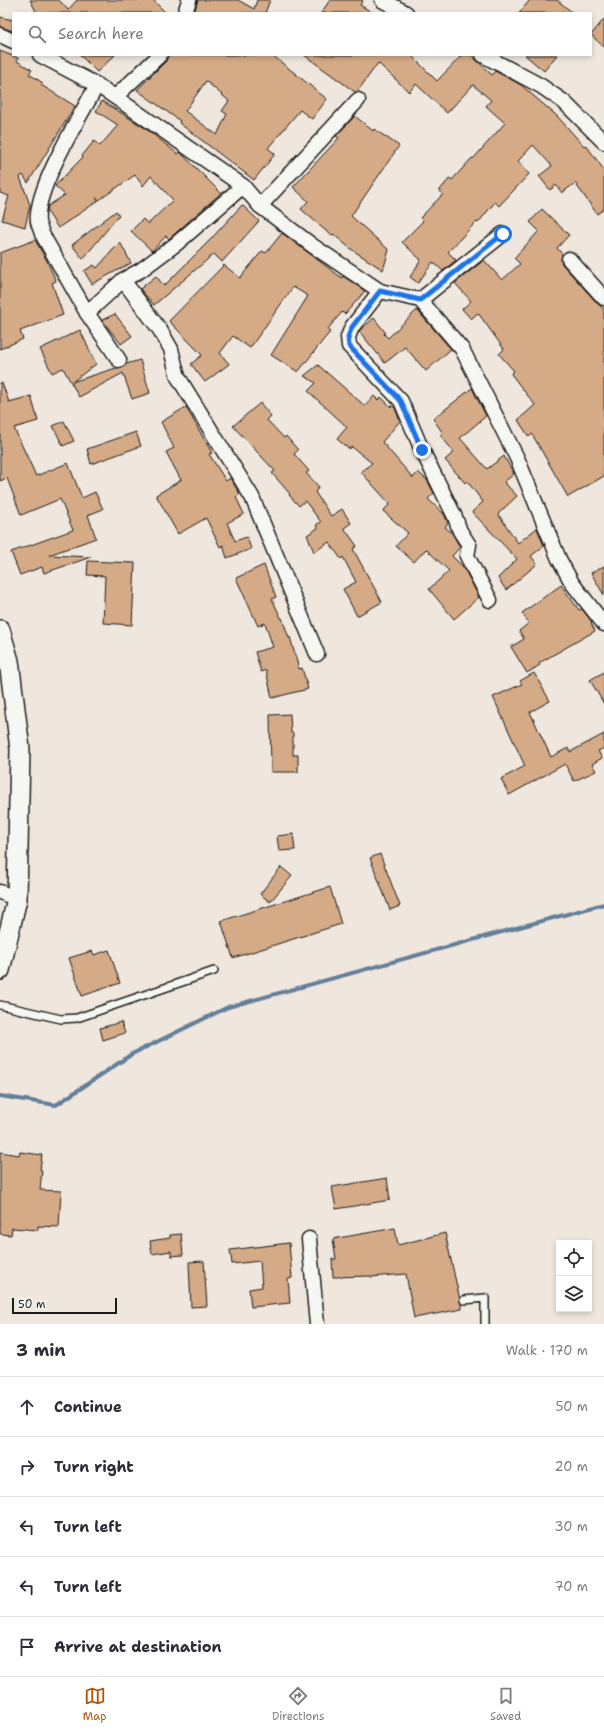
<!DOCTYPE html>
<meta charset="utf-8">
<style>
:root{--surface:#fff;--page:#f2f2f3;--text:#2b2b33;--muted:#7c7c81;--line:#e1e1e2;--accent:#b45309}
body{margin:0;font-family:"Shantell Sans",sans-serif;background:var(--page);color:var(--text)}
.controls{position:absolute;right:12px;bottom:12px;display:grid;overflow:hidden;border-radius:0px;box-shadow:0 2px 6px #0003}
.controls button{width:36px;height:36px;display:grid;place-items:center;padding:0;border:0;border-bottom:1px solid var(--line);background:var(--surface);color:var(--text);font:20px sans-serif}
.scale{position:absolute;left:12px;bottom:10px;width:105px;box-sizing:border-box;padding-left:4px;border:2px solid #1c1c1c;border-top:0;font-size:11px;line-height:14px;white-space:nowrap;color:#1c1c1c;-webkit-text-stroke:3px #f6f6f2;paint-order:stroke}
.stop{position:absolute;width:12px;height:12px;margin:-9px;border:3px solid #1a73e8;border-radius:50%;background:#fff}
.stop.end{background:#1a73e8;border-color:#fff;box-shadow:0 1px 4px #0008}
.list{margin:0;padding:0;list-style:none}
h2{display:flex;justify-content:space-between;align-items:center;height:52px;margin:0;padding:0 16px;font-size:17px}
h2 small{font-size:13px;font-weight:400;color:var(--muted)}
.list li{display:grid;grid-template-columns:26px 1fr auto;gap:12px;align-items:center;box-sizing:border-box;height:60px;padding:0 16px;border-top:1px solid var(--line)}
.list b{display:block;font-size:15px;white-space:nowrap}
.list em{font-size:13px;font-style:normal;color:var(--muted)}
.icon{flex:none;width:22px;height:22px;fill:none;stroke:currentColor;stroke-width:2;stroke-linecap:round;stroke-linejoin:round}
.map{position:relative;flex:none;width:604px;height:1324px;overflow:hidden}
.search{position:absolute;background:var(--surface);box-shadow:0 2px 6px #0003;left:12px;right:12px;top:12px;height:44px;display:flex;align-items:center;gap:10px;box-sizing:border-box;padding:0 14px;border-radius:0px;color:var(--muted);font-size:15px}
.sheet{height:352px;background:var(--surface)}
nav{display:flex;justify-content:space-around;align-items:center;box-sizing:border-box;height:56px;border-top:1px solid var(--line);background:var(--surface);font-size:11px;color:var(--muted)}
nav a{display:grid;justify-items:center;gap:2px}
nav .on{color:var(--accent)}
.map>svg:first-child{display:block}
</style>
<div class="map">
<svg width="604" height="1324" viewBox="0 0 604 1324">
<rect width="100%" height="100%" fill="#efe7dd"/>
<filter id="ink" filterUnits="userSpaceOnUse"><feTurbulence type="fractalNoise" baseFrequency=".025" numOctaves="2"/><feDisplacementMap in="SourceGraphic" scale="8" xChannelSelector="R" yChannelSelector="G"/><feConvolveMatrix kernelMatrix="1 2 1 2 8 2 1 2 1" color-interpolation-filters="sRGB"/></filter>
<g filter="url(#ink)">
<g fill="none" stroke-linecap="round" stroke-linejoin="round">
<path stroke="#637e99" stroke-width="4" d="M 0,1096 L 56,1105 L 132,1054 L 228,1007 L 604,904"/>
</g>
<g fill="#d5aa87" stroke="#1c1c1c" fill-rule="evenodd">
<path d="M 30,0 L 59,0 L 68,10 L 77,0 L 153,0 L 166,13 L 37,13 Z"/>
<path d="M 198,0 L 238,0 L 254,9 L 257,0 L 270,0 L 265,13 L 194,13 Z"/>
<path d="M 330,0 L 363,0 L 360,5 L 373,13 L 321,13 Z"/>
<path d="M 530,0 L 557,0 L 573,13 L 519,13 Z"/>
<path d="M 0,17 L 13,20 L 13,31 L 0,27 Z"/>
<path d="M 604,19 L 604,47 L 591,35 Z"/>
<path d="M 0,51 L 18,58 L 17,61 L 32,70 L 29,74 L 43,83 L 41,85 L 75,106 L 28,183 L 23,175 L 20,177 L 30,205 L 25,227 L 2,220 L 9,196 L 0,193 Z"/>
<path d="M 80,55 L 115,55 L 97,72 Z"/>
<path d="M 168,55 L 272,55 L 327,99 L 312,119 L 300,110 L 268,148 L 275,154 L 254,180 L 179,123 L 180,121 L 137,90 L 166,61 ZM 206,81 L 229,101 L 222,111 L 227,114 L 217,135 L 185,111 Z"/>
<path d="M 304,55 L 411,55 L 437,81 L 462,55 L 471,55 L 492,75 L 495,71 L 521,85 L 557,116 L 584,146 L 586,145 L 604,170 L 604,209 L 597,214 L 575,183 L 562,193 L 556,185 L 550,190 L 539,176 L 552,166 L 533,145 L 518,161 L 529,174 L 499,206 L 495,202 L 478,223 L 476,222 L 448,252 L 456,260 L 443,271 L 433,262 L 418,283 L 410,277 L 421,260 L 402,242 L 423,221 L 420,218 L 443,194 L 439,191 L 450,178 L 452,180 L 472,158 L 473,159 L 505,123 L 486,106 L 491,100 L 473,85 L 447,113 L 416,84 L 409,92 L 378,63 L 357,92 L 355,92 Z"/>
<path d="M 525,55 L 557,55 L 544,71 Z"/>
<path d="M 102,101 L 145,128 L 178,154 L 180,152 L 221,193 L 171,237 L 169,239 L 166,236 L 152,251 L 131,231 L 143,219 L 148,224 L 173,200 L 151,176 L 143,186 L 135,175 L 99,200 L 96,198 L 98,201 L 58,228 L 47,211 L 48,206 L 65,195 L 55,186 L 83,157 L 82,156 L 94,141 L 100,146 L 118,125 L 96,111 Z"/>
<path d="M 355,116 L 373,131 L 374,129 L 399,146 L 351,216 L 389,250 L 383,270 L 351,249 L 333,234 L 332,235 L 327,232 L 301,209 L 308,201 L 293,187 L 339,138 L 336,136 Z"/>
<path d="M 242,205 L 259,221 L 222,262 L 214,254 L 154,305 L 140,289 L 156,276 L 164,286 L 211,239 Z"/>
<path d="M 542,209 L 569,235 L 557,248 L 562,254 L 561,260 L 562,264 L 598,304 L 604,309 L 604,476 L 568,497 L 532,434 L 529,437 L 518,420 L 535,405 L 511,374 L 514,371 L 499,354 L 504,349 L 478,313 L 471,319 L 462,309 L 471,301 L 455,283 L 484,260 L 502,280 L 520,264 L 514,258 L 539,231 L 530,222 Z"/>
<path d="M 116,211 L 119,215 L 83,259 L 72,245 Z"/>
<path d="M 282,233 L 342,278 L 343,276 L 365,291 L 345,314 L 342,312 L 327,330 L 330,332 L 325,338 L 298,372 L 271,355 L 308,296 L 293,287 L 250,348 L 233,336 L 220,353 L 229,364 L 205,382 L 191,364 L 202,355 L 169,321 L 224,265 L 240,278 L 262,251 L 266,253 Z"/>
<path d="M 35,240 L 46,259 L 56,281 L 52,283 L 63,315 L 20,331 L 23,339 L 0,349 L 0,253 Z"/>
<path d="M 120,242 L 131,263 L 92,284 L 84,271 L 94,265 L 97,268 Z"/>
<path d="M 417,310 L 451,349 L 426,371 L 405,347 L 385,363 L 359,331 L 374,318 L 385,332 L 384,334 L 388,338 Z"/>
<path d="M 115,314 L 132,336 L 121,344 L 102,320 Z"/>
<path d="M 80,330 L 96,364 L 72,382 L 116,368 L 120,368 L 126,364 L 140,360 L 150,393 L 132,399 L 123,373 L 79,397 L 63,368 L 52,373 L 40,349 Z"/>
<path d="M 318,365 L 365,406 L 374,396 L 378,400 L 381,397 L 391,407 L 392,406 L 395,408 L 400,421 L 382,442 L 413,478 L 418,472 L 427,480 L 434,493 L 428,499 L 444,514 L 448,523 L 445,527 L 452,533 L 460,547 L 452,556 L 464,568 L 479,597 L 454,619 L 429,589 L 449,571 L 426,549 L 414,562 L 396,546 L 408,533 L 383,511 L 390,504 L 361,472 L 372,463 L 352,447 L 349,449 L 337,439 L 347,427 L 308,391 L 316,383 L 304,376 Z"/>
<path d="M 0,383 L 2,383 L 9,402 L 31,396 L 38,421 L 14,428 L 36,476 L 68,463 L 82,498 L 95,492 L 103,509 L 88,515 L 96,538 L 49,555 L 91,557 L 44,573 L 42,567 L 20,575 L 11,552 L 73,530 L 60,499 L 21,515 L 7,478 L 0,481 Z"/>
<path d="M 472,388 L 486,416 L 460,438 L 487,469 L 504,456 L 514,474 L 504,482 L 517,496 L 498,514 L 518,543 L 537,528 L 544,546 L 531,556 L 537,564 L 506,590 L 498,578 L 517,559 L 472,512 L 483,502 L 467,481 L 465,483 L 445,460 L 454,452 L 440,435 L 443,433 L 433,419 Z"/>
<path d="M 260,403 L 271,416 L 267,420 L 284,438 L 286,436 L 298,450 L 294,454 L 309,471 L 306,473 L 319,487 L 315,492 L 331,516 L 342,509 L 351,523 L 344,528 L 357,546 L 353,549 L 382,602 L 357,616 L 343,589 L 356,582 L 343,557 L 341,559 L 329,542 L 314,552 L 307,535 L 318,528 L 316,525 L 321,522 L 305,501 L 299,506 L 289,495 L 290,494 L 272,473 L 275,471 L 233,426 Z"/>
<path d="M 186,407 L 212,453 L 209,454 L 226,481 L 230,478 L 240,494 L 236,497 L 244,514 L 227,523 L 235,541 L 247,537 L 251,549 L 227,558 L 223,545 L 220,547 L 206,518 L 178,534 L 156,495 L 181,480 L 166,452 L 174,448 L 161,422 Z"/>
<path d="M 64,421 L 74,441 L 63,446 L 53,426 Z"/>
<path d="M 136,432 L 141,446 L 91,464 L 87,449 Z"/>
<path d="M 88,561 L 135,563 L 132,625 L 103,623 L 105,576 L 87,575 Z"/>
<path d="M 264,565 L 276,597 L 272,599 L 281,618 L 282,618 L 289,638 L 290,637 L 299,669 L 302,668 L 308,689 L 272,698 L 266,670 L 261,672 L 255,652 L 273,647 L 265,623 L 258,626 L 236,578 Z"/>
<path d="M 604,566 L 604,595 L 591,573 Z"/>
<path d="M 561,585 L 579,610 L 582,609 L 592,622 L 591,623 L 595,631 L 539,663 L 540,665 L 527,673 L 511,647 L 524,639 L 519,631 L 529,623 L 522,613 Z"/>
<path d="M 604,672 L 604,704 L 590,680 Z"/>
<path d="M 534,673 L 550,701 L 530,712 L 551,757 L 568,748 L 570,752 L 604,734 L 604,748 L 598,751 L 602,758 L 592,764 L 596,771 L 574,781 L 565,764 L 509,795 L 501,779 L 525,766 L 493,697 L 522,684 L 520,681 Z"/>
<path d="M 290,714 L 291,733 L 293,733 L 293,755 L 298,755 L 298,772 L 271,772 L 270,715 Z"/>
<path d="M 293,834 L 295,850 L 279,851 L 277,836 Z"/>
<path d="M 380,854 L 400,906 L 390,910 L 370,858 Z"/>
<path d="M 281,867 L 292,876 L 270,902 L 260,894 Z"/>
<path d="M 330,887 L 341,924 L 233,958 L 221,921 Z"/>
<path d="M 109,950 L 120,983 L 82,996 L 69,958 L 92,951 L 94,955 Z"/>
<path d="M 121,1022 L 125,1033 L 103,1040 L 100,1028 Z"/>
<path d="M 0,1152 L 19,1155 L 20,1152 L 42,1155 L 40,1170 L 42,1170 L 40,1190 L 61,1191 L 59,1227 L 38,1226 L 38,1230 L 12,1228 L 11,1235 L 0,1234 Z"/>
<path d="M 387,1178 L 390,1200 L 336,1209 L 332,1187 Z"/>
<path d="M 395,1228 L 398,1245 L 445,1233 L 462,1309 L 414,1318 L 406,1274 L 371,1277 L 371,1276 L 333,1277 L 332,1259 L 336,1259 L 333,1239 Z"/>
<path d="M 181,1234 L 183,1255 L 171,1256 L 171,1251 L 152,1254 L 150,1241 L 170,1238 L 170,1235 Z"/>
<path d="M 289,1243 L 292,1278 L 288,1279 L 290,1303 L 251,1307 L 249,1289 L 262,1287 L 260,1261 L 232,1264 L 230,1250 Z"/>
<path d="M 204,1261 L 207,1306 L 191,1307 L 189,1262 Z"/>
</g>
<g fill="none" stroke-linecap="round" stroke-linejoin="round">
<g stroke="#1c1c1c" stroke-width="10">
<g id="lane">
<path d="M 0,1005 L 61,1019 L 77,1018 L 214,971"/>
<path d="M 464,1300 L 485,1298 L 485,1324"/>
</g>
</g>
<g stroke="#1c1c1c" stroke-width="17">
<g id="street">
<path d="M 382,0 L 406,13"/>
<path d="M 185,13 L 189,0"/>
<path d="M 0,35 L 13,41"/>
<path d="M 40,55 L 97,85 L 115,97 L 243,186 L 260,206 L 313,246 L 380,291 L 420,300 L 462,349 L 517,458 L 559,559 L 572,583 L 604,624"/>
<path d="M 483,55 L 541,86 L 564,102 L 604,142"/>
<path d="M 97,85 C 81,115 34,190 38,222 C 39,226 41,230 42,234 L 87,313 L 119,360"/>
<path d="M 115,97 L 160,55"/>
<path d="M 260,206 L 358,100"/>
<path d="M 569,259 L 604,298"/>
<path d="M 123,280 L 160,330 L 171,349 L 178,377 L 252,497 L 317,654"/>
<path d="M 380,291 L 352,327 L 348,337 L 349,346 L 401,401 L 422,450 L 455,517 L 460,531 L 469,545 L 467,556 L 490,600"/>
<path d="M 420,300 L 503,234"/>
<path d="M 87,313 L 123,280 L 141,270 L 176,244 L 243,186"/>
<path d="M 0,892 L 17,899"/>
<path d="M 309,1239 L 317,1324"/>
</g>
</g>
<g stroke="#1c1c1c" stroke-width="22">
<path id="secondary" d="M 0,630 L 9,661 L 20,749 L 17,899 L 0,970"/>
</g>
<use href="#lane" stroke="#f6f6f2" stroke-width="7"/>
<use href="#street" stroke="#f6f6f2" stroke-width="14"/>
<use href="#secondary" stroke="#f6f6f2" stroke-width="19"/>
</g>
</g>
<g fill="none" stroke-linecap="round" stroke-linejoin="round" filter="url(#ink)">
<path stroke="#1a73e8" stroke-width="5" d="M 422,450 L 401,401 L 349,346 L 348,337 L 352,327 L 380,291 L 420,300 L 503,234"/>
</g>
</svg>
<div class="controls">
<button><svg class="icon" aria-label="locate" viewBox="0 0 24 24"><circle cx="12" cy="12" r="6"/><path d="M12 2v4M12 18v4M2 12h4M18 12h4"/></svg></button>
<button><svg class="icon" aria-label="layers" viewBox="0 0 24 24"><path d="M12 4l9 5-9 5-9-5zM3 14l9 5 9-5"/></svg></button>
</div>
<div class="scale">50 m</div>
<div class="stop" style="left:503px;top:234px"></div>
<div class="stop end" style="left:422px;top:450px"></div>
<div class="search"><svg class="icon" aria-label="search" viewBox="0 0 24 24"><circle cx="10" cy="10" r="6"/><path d="M15 15l6 6"/></svg>Search here</div>
</div>
<section class="sheet">
<h2>3 min<small>Walk · 170 m</small></h2>
<ul class="list">
<li><svg class="icon" aria-label="ahead" viewBox="0 0 24 24"><path d="M12 20V5M6 11l6-6 6 6"/></svg><div><b>Continue</b></div><em>50 m</em></li>
<li><svg class="icon" aria-label="right" viewBox="0 0 24 24"><path d="M7 20v-9h11M14 6l5 5-5 5"/></svg><div><b>Turn right</b></div><em>20 m</em></li>
<li><svg class="icon" aria-label="left" viewBox="0 0 24 24"><path d="M17 20v-9H6M10 6l-5 5 5 5"/></svg><div><b>Turn left</b></div><em>30 m</em></li>
<li><svg class="icon" aria-label="left" viewBox="0 0 24 24"><path d="M17 20v-9H6M10 6l-5 5 5 5"/></svg><div><b>Turn left</b></div><em>70 m</em></li>
<li><svg class="icon" aria-label="arrive" viewBox="0 0 24 24"><path d="M6 21V4h12l-3 4 3 4H6"/></svg><div><b>Arrive at destination</b></div></li>
</ul>
</section>
<nav>
<a class="on"><svg class="icon" aria-label="map" viewBox="0 0 24 24"><path d="M3 6l6-2 6 2 6-2v14l-6 2-6-2-6 2zM9 4v14M15 6v14"/></svg>Map</a>
<a><svg class="icon" aria-label="directions" viewBox="0 0 24 24"><path d="M12 3l9 9-9 9-9-9zM9 14v-3h6M13 9l2 2-2 2"/></svg>Directions</a>
<a><svg class="icon" aria-label="saved" viewBox="0 0 24 24"><path d="M7 4h10v16l-5-4-5 4z"/></svg>Saved</a>
</nav>
